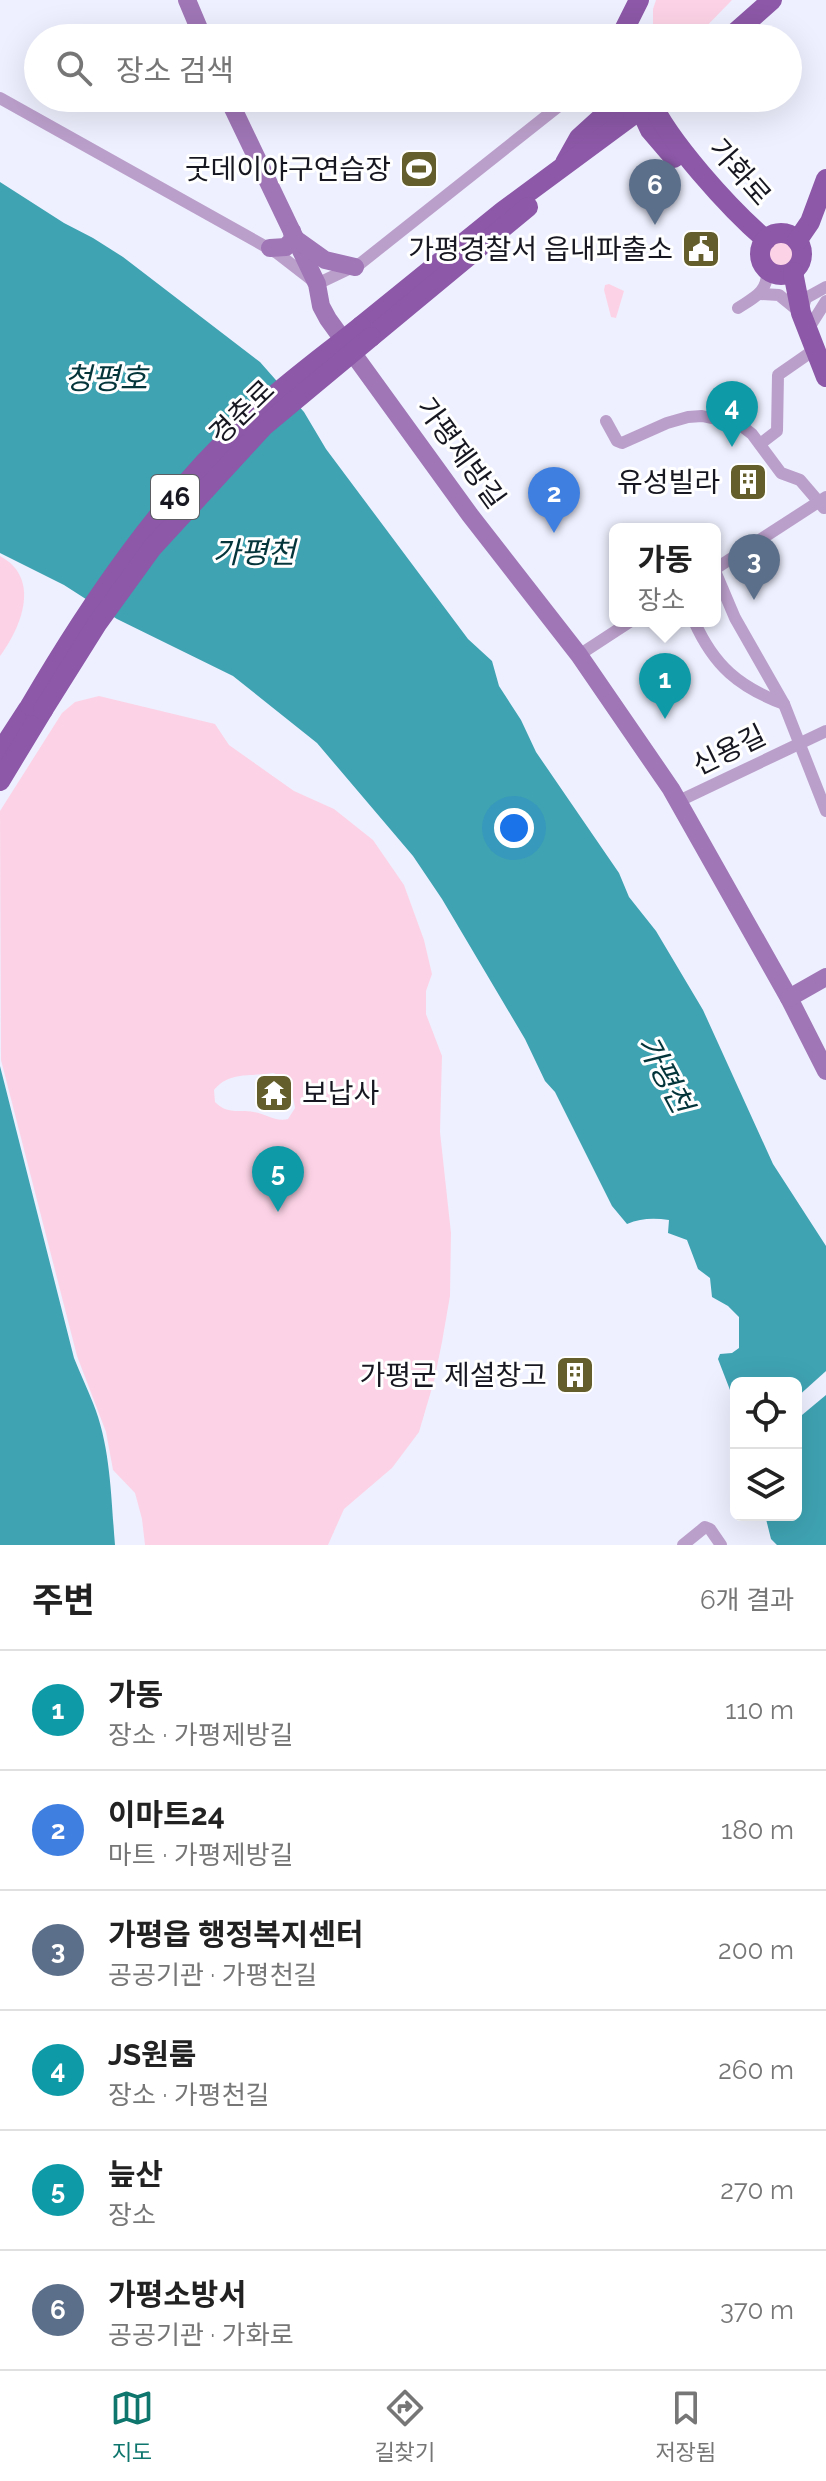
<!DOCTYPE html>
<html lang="ko">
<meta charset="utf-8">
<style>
:root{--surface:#fff;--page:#f6f6f6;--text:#222;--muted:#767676;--line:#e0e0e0;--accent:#0f766e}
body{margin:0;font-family:Raleway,"Noto Sans KR",sans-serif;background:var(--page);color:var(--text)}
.controls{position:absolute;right:24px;bottom:24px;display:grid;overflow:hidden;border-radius:12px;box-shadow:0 8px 32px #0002}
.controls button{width:72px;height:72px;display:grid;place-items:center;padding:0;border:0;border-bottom:2px solid var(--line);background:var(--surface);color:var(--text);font:40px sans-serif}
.you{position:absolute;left:514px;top:828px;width:28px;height:28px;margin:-20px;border:6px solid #fff;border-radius:50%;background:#1a73e8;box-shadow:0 0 0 12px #1a73e833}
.badge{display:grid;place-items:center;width:52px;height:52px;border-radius:50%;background:var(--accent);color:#fff;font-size:26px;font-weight:700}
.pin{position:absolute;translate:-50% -66px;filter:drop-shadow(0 2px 4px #0008)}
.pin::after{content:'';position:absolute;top:42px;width:28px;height:24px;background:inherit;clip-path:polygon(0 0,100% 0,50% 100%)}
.popup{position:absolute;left:609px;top:523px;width:112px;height:104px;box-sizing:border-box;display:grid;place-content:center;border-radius:12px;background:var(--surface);filter:drop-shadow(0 2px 6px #0005);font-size:26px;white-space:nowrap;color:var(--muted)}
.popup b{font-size:30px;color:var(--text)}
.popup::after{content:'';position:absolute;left:50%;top:100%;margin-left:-16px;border:16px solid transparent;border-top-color:var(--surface)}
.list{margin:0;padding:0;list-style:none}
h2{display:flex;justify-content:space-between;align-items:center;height:104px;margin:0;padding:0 32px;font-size:34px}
h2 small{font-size:26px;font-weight:400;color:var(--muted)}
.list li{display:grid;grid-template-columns:52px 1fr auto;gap:24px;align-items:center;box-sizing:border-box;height:120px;padding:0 32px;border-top:2px solid var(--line)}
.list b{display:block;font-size:30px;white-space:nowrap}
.list p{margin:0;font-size:26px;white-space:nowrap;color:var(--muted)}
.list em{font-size:26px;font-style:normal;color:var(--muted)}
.icon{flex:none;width:44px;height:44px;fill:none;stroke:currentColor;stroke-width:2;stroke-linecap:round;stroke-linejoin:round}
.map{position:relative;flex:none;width:826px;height:1545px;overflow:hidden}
.search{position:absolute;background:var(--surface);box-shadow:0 8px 32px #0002;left:24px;right:24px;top:24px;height:88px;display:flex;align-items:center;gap:20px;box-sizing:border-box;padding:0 28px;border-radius:44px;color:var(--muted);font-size:30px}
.sheet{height:824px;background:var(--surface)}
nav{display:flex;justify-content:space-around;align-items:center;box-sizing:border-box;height:112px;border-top:2px solid var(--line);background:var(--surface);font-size:22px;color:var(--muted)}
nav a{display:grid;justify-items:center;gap:4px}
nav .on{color:var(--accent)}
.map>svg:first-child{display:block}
</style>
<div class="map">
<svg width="826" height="1545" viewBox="0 0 826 1545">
<rect width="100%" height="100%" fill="#eef0ff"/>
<g fill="#fcd3e6" fill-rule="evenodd">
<path d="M 656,0 L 732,0 L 695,38 L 653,38 L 653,9 Z"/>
<circle cx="782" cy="255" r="14"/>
<path d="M 609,284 L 624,291 L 616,318 L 611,317 L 604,290 L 605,285 Z"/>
<path d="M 0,556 C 41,578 22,626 0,656 Z"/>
<path d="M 99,696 L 215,724 L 229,745 L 294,791 L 334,809 L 373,840 L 404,885 L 424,940 L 432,974 L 426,991 L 426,1014 L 442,1056 L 440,1132 L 451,1233 L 450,1296 L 442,1342 L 434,1381 L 419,1432 L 392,1468 L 344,1509 L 328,1545 L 145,1545 L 142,1519 L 135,1493 L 113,1470 L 106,1432 L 77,1356 L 1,1060 L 0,811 L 62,713 L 75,702 ZM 273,1073 C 289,1077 293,1093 295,1108 L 288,1119 C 275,1122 267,1114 254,1112 C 238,1109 228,1115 215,1102 L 214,1090 C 229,1071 251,1077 273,1073 Z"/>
</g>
<g fill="#3fa3b2">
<path d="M 0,182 L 64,223 L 93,238 L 123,257 L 260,362 L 304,412 L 326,449 L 468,639 L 492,661 L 499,686 L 521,720 L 536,752 L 619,873 L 629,897 L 656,931 L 703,1010 L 773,1164 L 826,1246 L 826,1545 L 777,1545 L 771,1539 L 765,1515 L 796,1515 L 796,1383 L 736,1383 L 736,1410 L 730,1405 L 730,1390 L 718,1359 L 720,1354 L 732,1353 L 739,1348 L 739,1317 L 728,1306 L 712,1297 L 710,1278 L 698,1269 L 687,1240 L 668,1233 L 669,1220 C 654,1218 641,1218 627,1224 L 612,1206 L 555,1092 L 545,1081 L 525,1039 L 442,899 L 413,856 L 317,743 L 233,676 L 117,619 L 64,585 L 0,553 Z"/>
<path d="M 0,1066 L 74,1358 C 80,1373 87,1388 93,1403 C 111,1447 111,1499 115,1545 L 0,1545 Z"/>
</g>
<path fill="#eef0ff" d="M 826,1371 L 826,1395 L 796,1420 L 796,1398 Z"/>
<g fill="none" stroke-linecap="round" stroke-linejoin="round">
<g stroke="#bb9fcb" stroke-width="12">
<path d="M 580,38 L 581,38"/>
<path d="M 0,98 L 277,253 L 317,284 L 361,263 L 569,98"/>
<path d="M 760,294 L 779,295 L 801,313 L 806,298 L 826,287"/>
<path d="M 738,308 C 755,297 768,292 767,270"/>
<path d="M 807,331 L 826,301"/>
<path d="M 606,421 L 617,441 L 622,443 L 667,423 L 688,417 L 702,416 L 739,424 L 752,434 L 781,473 L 800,480 L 824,508"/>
<path d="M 760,444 L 777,431 L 778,375 L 814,350"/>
<path d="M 715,569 L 826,497"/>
<path d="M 715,571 L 735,618 L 784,704 L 826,811"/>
<path d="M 694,621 C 714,666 739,687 784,704"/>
<path d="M 579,655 L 631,621"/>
<path d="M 679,801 L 826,731"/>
<path d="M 683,1545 L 705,1527 L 710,1529 L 721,1545"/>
</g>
<g stroke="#a076b6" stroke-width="18">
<path d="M 187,0 L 203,38"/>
<path d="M 228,98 L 317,284 L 321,306 L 328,319 L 470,515 L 579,655 L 671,789 L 789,998 L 826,1071"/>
<path d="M 297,240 L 325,260 L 355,267"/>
<path d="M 270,248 L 286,247 L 293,239 L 292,231"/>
<path d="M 789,998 L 826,977"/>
</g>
<g stroke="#8c58a7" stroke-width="20">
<path d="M 620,38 L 639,0"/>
<path d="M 729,38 L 772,0"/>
<path d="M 635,98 L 650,130 L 674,158"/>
<path d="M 649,98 C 669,142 729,208 766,240"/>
<path d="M 565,163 L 579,138 L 623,98"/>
<circle cx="781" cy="254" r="21"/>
<path d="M 797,241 L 810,222 L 826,179"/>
<path d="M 793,272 L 801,313 L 826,377"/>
<path d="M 361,326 L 503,211 L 633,115"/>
<path d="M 371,337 L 528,207"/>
<path d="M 0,752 L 28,709"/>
<path d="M 0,781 L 43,710"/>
</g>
<g stroke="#8c58a7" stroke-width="20">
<path d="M 633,115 L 654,98"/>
<path d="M 30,706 C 92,600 162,498 252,415 C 286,383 325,355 361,326"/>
<path d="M 43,710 L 97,624 L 152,548 L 264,426 L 371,337"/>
</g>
</g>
<defs>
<g id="stadium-square" transform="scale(2)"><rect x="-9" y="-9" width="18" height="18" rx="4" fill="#635e2b" stroke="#fff"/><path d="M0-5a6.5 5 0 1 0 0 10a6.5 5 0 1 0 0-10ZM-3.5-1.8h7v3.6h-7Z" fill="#fff"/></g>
<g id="civic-square" transform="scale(2)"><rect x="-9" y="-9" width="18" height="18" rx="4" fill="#635e2b" stroke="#fff"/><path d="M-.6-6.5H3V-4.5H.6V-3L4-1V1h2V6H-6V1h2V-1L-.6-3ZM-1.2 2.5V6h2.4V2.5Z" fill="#fff"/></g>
<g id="building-square" transform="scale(2)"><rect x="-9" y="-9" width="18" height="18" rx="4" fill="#635e2b" stroke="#fff"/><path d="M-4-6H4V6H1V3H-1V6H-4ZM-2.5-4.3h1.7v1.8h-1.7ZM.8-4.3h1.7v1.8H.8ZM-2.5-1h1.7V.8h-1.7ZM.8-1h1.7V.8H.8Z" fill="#fff"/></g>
<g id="temple-square" transform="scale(2)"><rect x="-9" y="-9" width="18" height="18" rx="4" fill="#635e2b" stroke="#fff"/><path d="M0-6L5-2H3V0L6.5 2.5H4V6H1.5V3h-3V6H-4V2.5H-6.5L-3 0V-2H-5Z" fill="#fff"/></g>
</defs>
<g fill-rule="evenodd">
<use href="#stadium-square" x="419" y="169"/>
<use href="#civic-square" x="701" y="249"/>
<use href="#building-square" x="748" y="482"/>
<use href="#temple-square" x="274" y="1093"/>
<use href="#building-square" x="575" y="1375"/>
</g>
<g text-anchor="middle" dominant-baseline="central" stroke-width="6" stroke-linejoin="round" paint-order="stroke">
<rect fill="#fff" stroke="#5c5d63" stroke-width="2" x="151" y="475" width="48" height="44" rx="6"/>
<g font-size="26" font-weight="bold" fill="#161720">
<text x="175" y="497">46</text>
</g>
<g font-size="28" fill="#161720" stroke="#fff" text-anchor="end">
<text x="391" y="169">굿데이야구연습장</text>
<text x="673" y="249">가평경찰서 읍내파출소</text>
<text x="720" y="482">유성빌라</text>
<text x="302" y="1093" text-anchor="start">보납사</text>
<text x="547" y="1375">가평군 제설창고</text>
</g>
<g font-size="28" fill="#161720" stroke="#fff">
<text transform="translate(740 172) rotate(49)">가화로</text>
<text transform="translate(242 412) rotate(-44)">경춘로</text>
<text transform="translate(461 453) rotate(54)">가평제방길</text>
<text transform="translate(729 750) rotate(-26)">신용길</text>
</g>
<g font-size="30" font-style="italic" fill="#04353b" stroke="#fff">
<text x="106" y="378">청평호</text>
<text x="254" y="552">가평천</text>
<text transform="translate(665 1074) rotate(62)">가평천</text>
</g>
</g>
</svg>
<div class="controls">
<button><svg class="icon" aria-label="locate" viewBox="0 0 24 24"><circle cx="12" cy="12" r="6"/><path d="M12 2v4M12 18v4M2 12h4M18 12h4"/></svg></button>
<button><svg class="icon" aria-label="layers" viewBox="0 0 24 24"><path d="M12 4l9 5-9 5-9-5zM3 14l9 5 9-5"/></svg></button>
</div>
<div class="you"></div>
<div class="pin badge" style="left:665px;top:719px;background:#0f9aa8">1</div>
<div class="popup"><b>가동</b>장소</div>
<div class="pin badge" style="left:554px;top:533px;background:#3f7fe0">2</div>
<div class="pin badge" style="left:754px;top:600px;background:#5c6f8a">3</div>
<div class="pin badge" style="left:732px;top:447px;background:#0f9aa8">4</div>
<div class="pin badge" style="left:278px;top:1212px;background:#0f9aa8">5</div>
<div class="pin badge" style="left:655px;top:225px;background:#5c6f8a">6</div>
<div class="search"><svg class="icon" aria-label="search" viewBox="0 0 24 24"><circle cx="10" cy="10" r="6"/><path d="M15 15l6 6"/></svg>장소 검색</div>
</div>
<section class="sheet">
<h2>주변<small>6개 결과</small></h2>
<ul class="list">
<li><span class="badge" style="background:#0f9aa8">1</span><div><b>가동</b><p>장소 · 가평제방길</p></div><em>110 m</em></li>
<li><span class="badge" style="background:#3f7fe0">2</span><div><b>이마트24</b><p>마트 · 가평제방길</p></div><em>180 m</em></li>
<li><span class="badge" style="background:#5c6f8a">3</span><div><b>가평읍 행정복지센터</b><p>공공기관 · 가평천길</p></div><em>200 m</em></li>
<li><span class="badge" style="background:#0f9aa8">4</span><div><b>JS원룸</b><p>장소 · 가평천길</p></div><em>260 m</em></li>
<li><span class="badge" style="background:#0f9aa8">5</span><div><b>늪산</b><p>장소</p></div><em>270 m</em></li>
<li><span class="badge" style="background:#5c6f8a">6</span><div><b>가평소방서</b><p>공공기관 · 가화로</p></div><em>370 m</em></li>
</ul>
</section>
<nav>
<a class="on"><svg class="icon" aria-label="map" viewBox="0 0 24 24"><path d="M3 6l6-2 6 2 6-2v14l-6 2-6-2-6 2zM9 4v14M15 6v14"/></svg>지도</a>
<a><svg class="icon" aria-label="directions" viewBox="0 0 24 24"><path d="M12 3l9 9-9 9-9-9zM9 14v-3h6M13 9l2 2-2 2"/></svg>길찾기</a>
<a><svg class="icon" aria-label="saved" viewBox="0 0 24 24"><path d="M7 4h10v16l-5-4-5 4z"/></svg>저장됨</a>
</nav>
